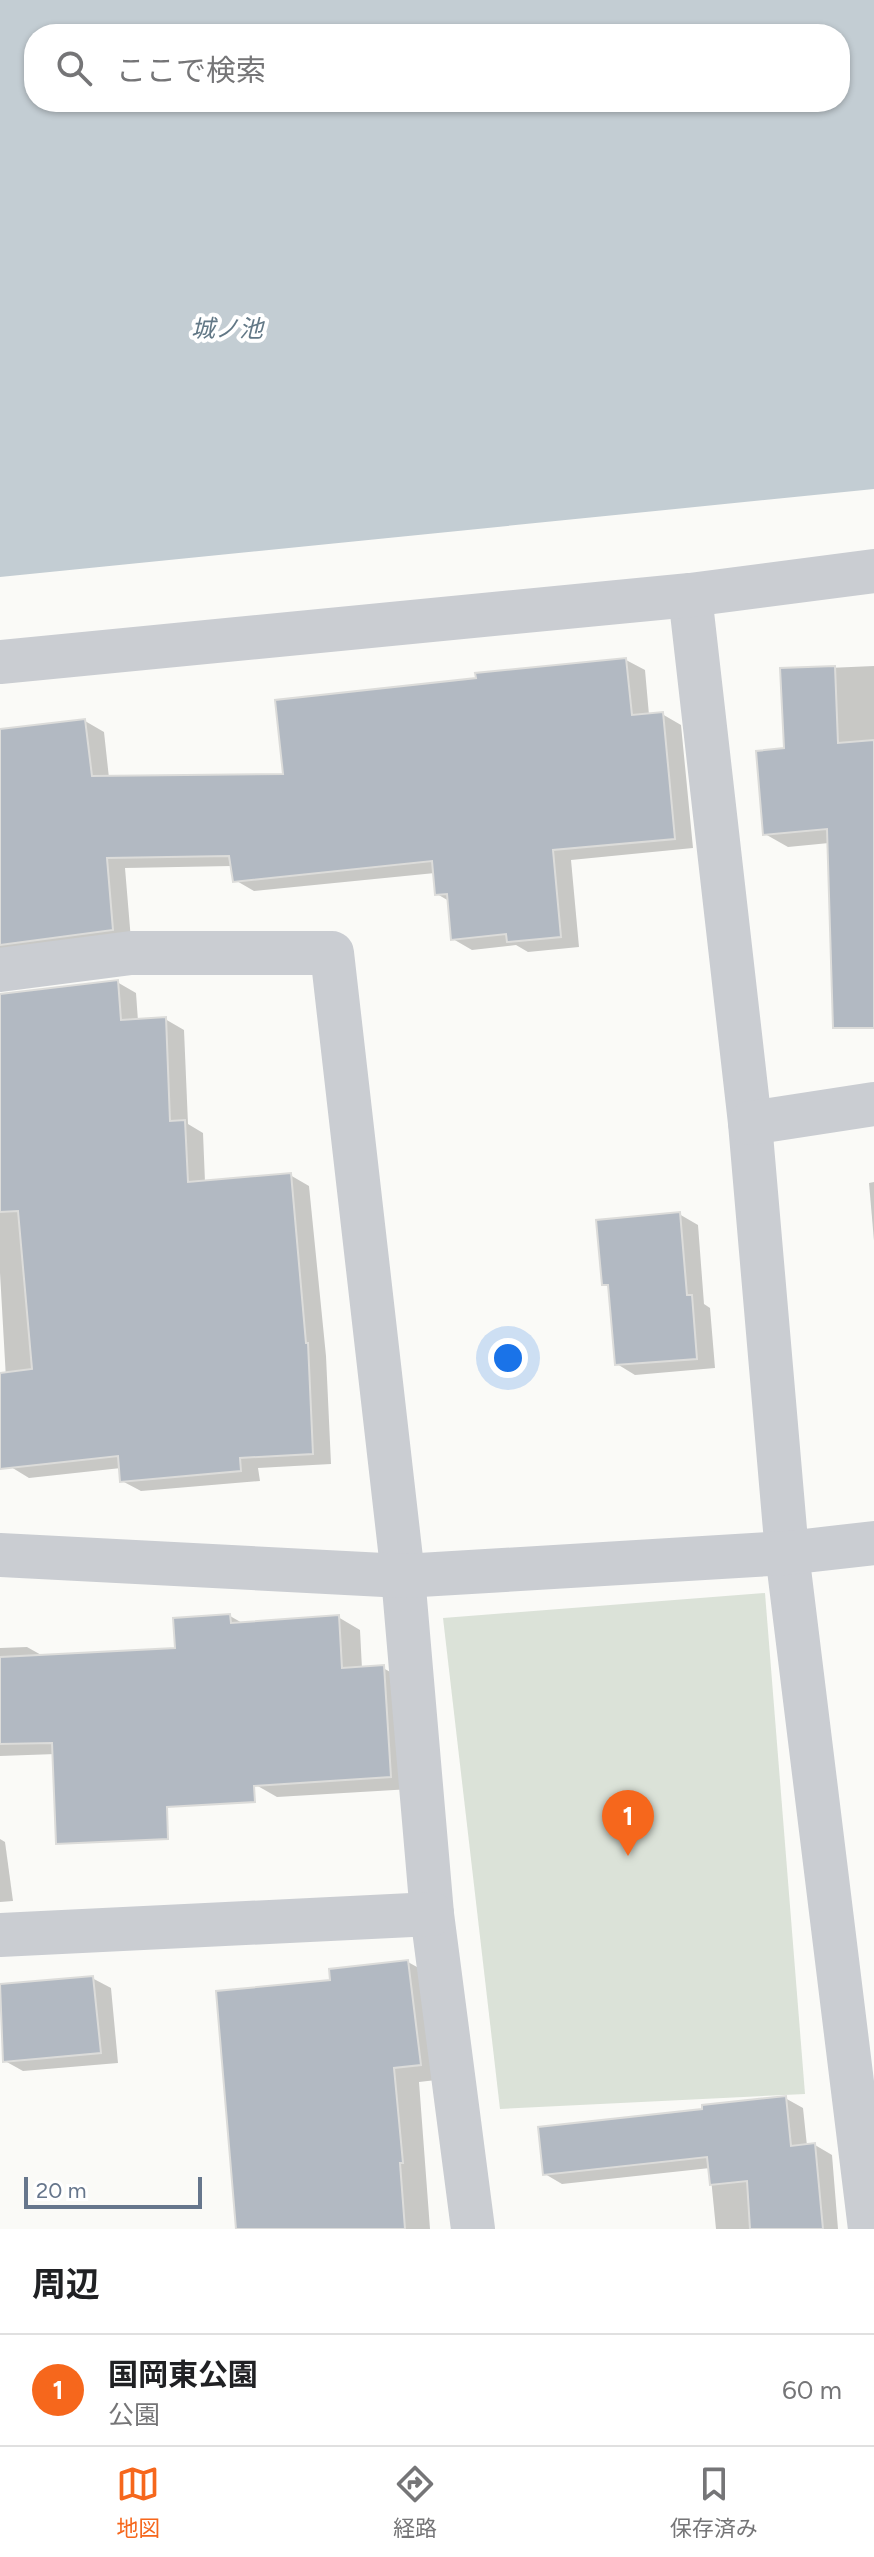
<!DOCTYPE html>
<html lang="ja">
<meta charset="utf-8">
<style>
:root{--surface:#fff;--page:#f2f2f2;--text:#202124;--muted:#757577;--line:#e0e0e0;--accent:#f6671c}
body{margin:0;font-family:Figtree,"Noto Sans JP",sans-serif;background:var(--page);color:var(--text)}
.scale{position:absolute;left:24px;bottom:20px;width:178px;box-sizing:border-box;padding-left:8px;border:4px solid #66768c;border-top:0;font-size:22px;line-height:28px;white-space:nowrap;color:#66768c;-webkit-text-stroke:6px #fff;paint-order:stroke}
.you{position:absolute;left:508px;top:1358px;width:28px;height:28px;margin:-20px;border:6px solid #fff;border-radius:50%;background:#1a73e8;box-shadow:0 0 0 12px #1a73e833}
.badge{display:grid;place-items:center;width:52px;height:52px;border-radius:50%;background:var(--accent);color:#fff;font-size:26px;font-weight:700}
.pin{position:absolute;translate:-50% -66px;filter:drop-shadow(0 2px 4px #0008)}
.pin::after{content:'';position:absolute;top:42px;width:28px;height:24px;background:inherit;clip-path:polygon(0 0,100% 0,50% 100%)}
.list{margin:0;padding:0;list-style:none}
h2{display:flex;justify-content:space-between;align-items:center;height:104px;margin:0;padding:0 32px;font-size:34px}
h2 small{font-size:26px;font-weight:400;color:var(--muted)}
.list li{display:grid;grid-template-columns:52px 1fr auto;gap:24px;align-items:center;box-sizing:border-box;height:112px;padding:0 32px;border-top:2px solid var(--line)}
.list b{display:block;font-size:30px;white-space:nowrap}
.list p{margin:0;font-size:26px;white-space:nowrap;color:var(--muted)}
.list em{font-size:26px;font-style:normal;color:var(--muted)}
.icon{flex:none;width:44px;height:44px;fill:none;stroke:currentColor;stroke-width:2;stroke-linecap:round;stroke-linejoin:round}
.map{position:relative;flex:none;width:874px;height:2229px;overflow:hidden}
.search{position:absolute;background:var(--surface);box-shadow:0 2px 6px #0004;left:24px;right:24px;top:24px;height:88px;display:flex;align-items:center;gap:20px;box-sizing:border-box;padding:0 28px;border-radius:32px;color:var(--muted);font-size:30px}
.sheet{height:216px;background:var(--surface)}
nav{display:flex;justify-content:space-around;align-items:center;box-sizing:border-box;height:112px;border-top:2px solid var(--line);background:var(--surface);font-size:22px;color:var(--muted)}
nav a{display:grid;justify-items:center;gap:4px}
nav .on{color:var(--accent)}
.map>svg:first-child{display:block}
</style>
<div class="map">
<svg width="874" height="2229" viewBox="0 0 874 2229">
<rect width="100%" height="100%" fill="#fafaf7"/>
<path fill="#dbe2d8" d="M 765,1593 L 805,2094 L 500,2109 L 443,1618 Z"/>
<path fill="#c3cdd3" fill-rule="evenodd" d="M 0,0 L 874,0 L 874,489 L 0,577 ZM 34,34 L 840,34 L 840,102 L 34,102 Z"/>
<g fill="#0003">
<path d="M 626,660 L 645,670 L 649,715 L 662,714 L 681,725 L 693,848 L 571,860 L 579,947 L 528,952 L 516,945 L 472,950 L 453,939 L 449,901 L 437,894 L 435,873 L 254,891 L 235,880 L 232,866 L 125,868 L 131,940 L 0,965 L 0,731 L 85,721 L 104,732 L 109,778 L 285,776 L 478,679 Z"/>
<path d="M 874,666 L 874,1027 L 829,843 L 788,847 L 765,834 L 786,750 L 782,670 Z"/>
<path d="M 117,982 L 136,993 L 138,1021 L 165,1019 L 184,1030 L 188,1124 L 203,1133 L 205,1182 L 290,1175 L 309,1186 L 326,1356 L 331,1464 L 258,1468 L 260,1481 L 141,1491 L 122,1481 L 121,1468 L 29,1478 L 11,1467 L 0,1273 L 0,996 Z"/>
<path d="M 874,1182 L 874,1241 L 869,1183 Z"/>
<path d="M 679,1214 L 698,1225 L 704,1304 L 710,1308 L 715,1368 L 635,1375 L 617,1364 L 611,1288 L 604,1284 Z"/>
<path d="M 230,1616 L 244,1624 L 338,1617 L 360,1630 L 362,1669 L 383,1668 L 405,1680 L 411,1789 L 277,1797 L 256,1785 L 252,1747 L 0,1756 L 0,1648 L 27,1647 L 43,1656 L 177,1650 Z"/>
<path d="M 0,1839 L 5,1842 L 13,1901 L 0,1902 Z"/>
<path d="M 408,1962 L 433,1976 L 445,2079 L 419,2082 L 430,2229 L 288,2229 Z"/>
<path d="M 92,1978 L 111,1988 L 118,2063 L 23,2071 L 5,2061 L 0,1986 Z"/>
<path d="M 785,2098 L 803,2108 L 807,2146 L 815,2145 L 832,2155 L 838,2229 L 716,2229 L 710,2168 L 562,2184 L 545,2174 L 704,2111 Z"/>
</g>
<g fill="#b2b9c2" stroke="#dcdcda" stroke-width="2">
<path d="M 626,658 L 632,715 L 663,712 L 675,839 L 553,850 L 561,937 L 507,942 L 506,934 L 451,940 L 447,894 L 435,895 L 432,861 L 233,882 L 229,856 L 107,858 L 113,930 L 0,945 L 0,729 L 85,719 L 92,776 L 283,774 L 275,700 L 476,678 L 475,673 Z"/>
<path d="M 835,666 L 838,743 L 874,740 L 874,1028 L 833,1028 L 827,829 L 763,835 L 756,751 L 784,748 L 780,668 Z"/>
<path d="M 118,980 L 121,1020 L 166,1017 L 170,1121 L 185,1120 L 188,1182 L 291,1173 L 306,1343 L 308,1343 L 313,1454 L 240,1458 L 241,1471 L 120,1482 L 118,1456 L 0,1469 L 0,1373 L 32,1369 L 18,1211 L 0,1212 L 0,994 Z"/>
<path d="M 680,1212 L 687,1295 L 692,1295 L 697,1359 L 615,1365 L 608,1285 L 602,1285 L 596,1220 Z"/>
<path d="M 230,1614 L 231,1623 L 339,1615 L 342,1668 L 384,1665 L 391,1777 L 254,1786 L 255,1802 L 167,1807 L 168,1839 L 56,1844 L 52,1743 L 0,1744 L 0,1657 L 175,1648 L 173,1618 Z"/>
<path d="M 408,1960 L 421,2065 L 394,2068 L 403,2163 L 400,2163 L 405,2229 L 236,2229 L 216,1991 L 330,1980 L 329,1969 Z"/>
<path d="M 93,1976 L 101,2053 L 3,2062 L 0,1984 Z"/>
<path d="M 786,2096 L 791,2146 L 815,2143 L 823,2229 L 750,2229 L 747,2181 L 710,2185 L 707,2157 L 543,2175 L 538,2127 L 702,2109 L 702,2105 Z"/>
</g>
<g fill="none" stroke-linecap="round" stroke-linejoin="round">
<g stroke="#cacdd2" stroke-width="44">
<path d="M 690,595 L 750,1123 L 787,1553 L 870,2229"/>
<path d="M 0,662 L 690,595 L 874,571"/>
<path d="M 0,970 L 131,953 L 332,953 L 403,1576 L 432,1914 L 473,2229"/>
<path d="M 750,1123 L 874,1104"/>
<path d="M 0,1555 L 403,1576 L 787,1553 L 874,1543"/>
<path d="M 0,1935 L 432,1914"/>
</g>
</g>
<g text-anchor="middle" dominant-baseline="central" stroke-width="8" stroke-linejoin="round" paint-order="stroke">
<g font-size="24" font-style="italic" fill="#627886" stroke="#fff">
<text x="227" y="328">城ノ池</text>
</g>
</g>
</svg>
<div class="scale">20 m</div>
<div class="you"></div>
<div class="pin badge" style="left:628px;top:1856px">1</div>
<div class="search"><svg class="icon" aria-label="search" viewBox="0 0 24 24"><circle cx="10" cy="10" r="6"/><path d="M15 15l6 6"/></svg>ここで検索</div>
</div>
<section class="sheet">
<h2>周辺<small></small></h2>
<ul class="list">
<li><span class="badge">1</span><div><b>国岡東公園</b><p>公園</p></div><em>60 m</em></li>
</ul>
</section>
<nav>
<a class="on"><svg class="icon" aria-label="map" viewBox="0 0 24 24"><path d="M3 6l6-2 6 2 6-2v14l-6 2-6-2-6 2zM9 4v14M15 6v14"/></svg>地図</a>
<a><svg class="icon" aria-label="directions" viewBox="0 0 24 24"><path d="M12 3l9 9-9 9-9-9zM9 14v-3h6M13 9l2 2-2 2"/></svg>経路</a>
<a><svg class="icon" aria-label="saved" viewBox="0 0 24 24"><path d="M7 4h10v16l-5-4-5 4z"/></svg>保存済み</a>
</nav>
